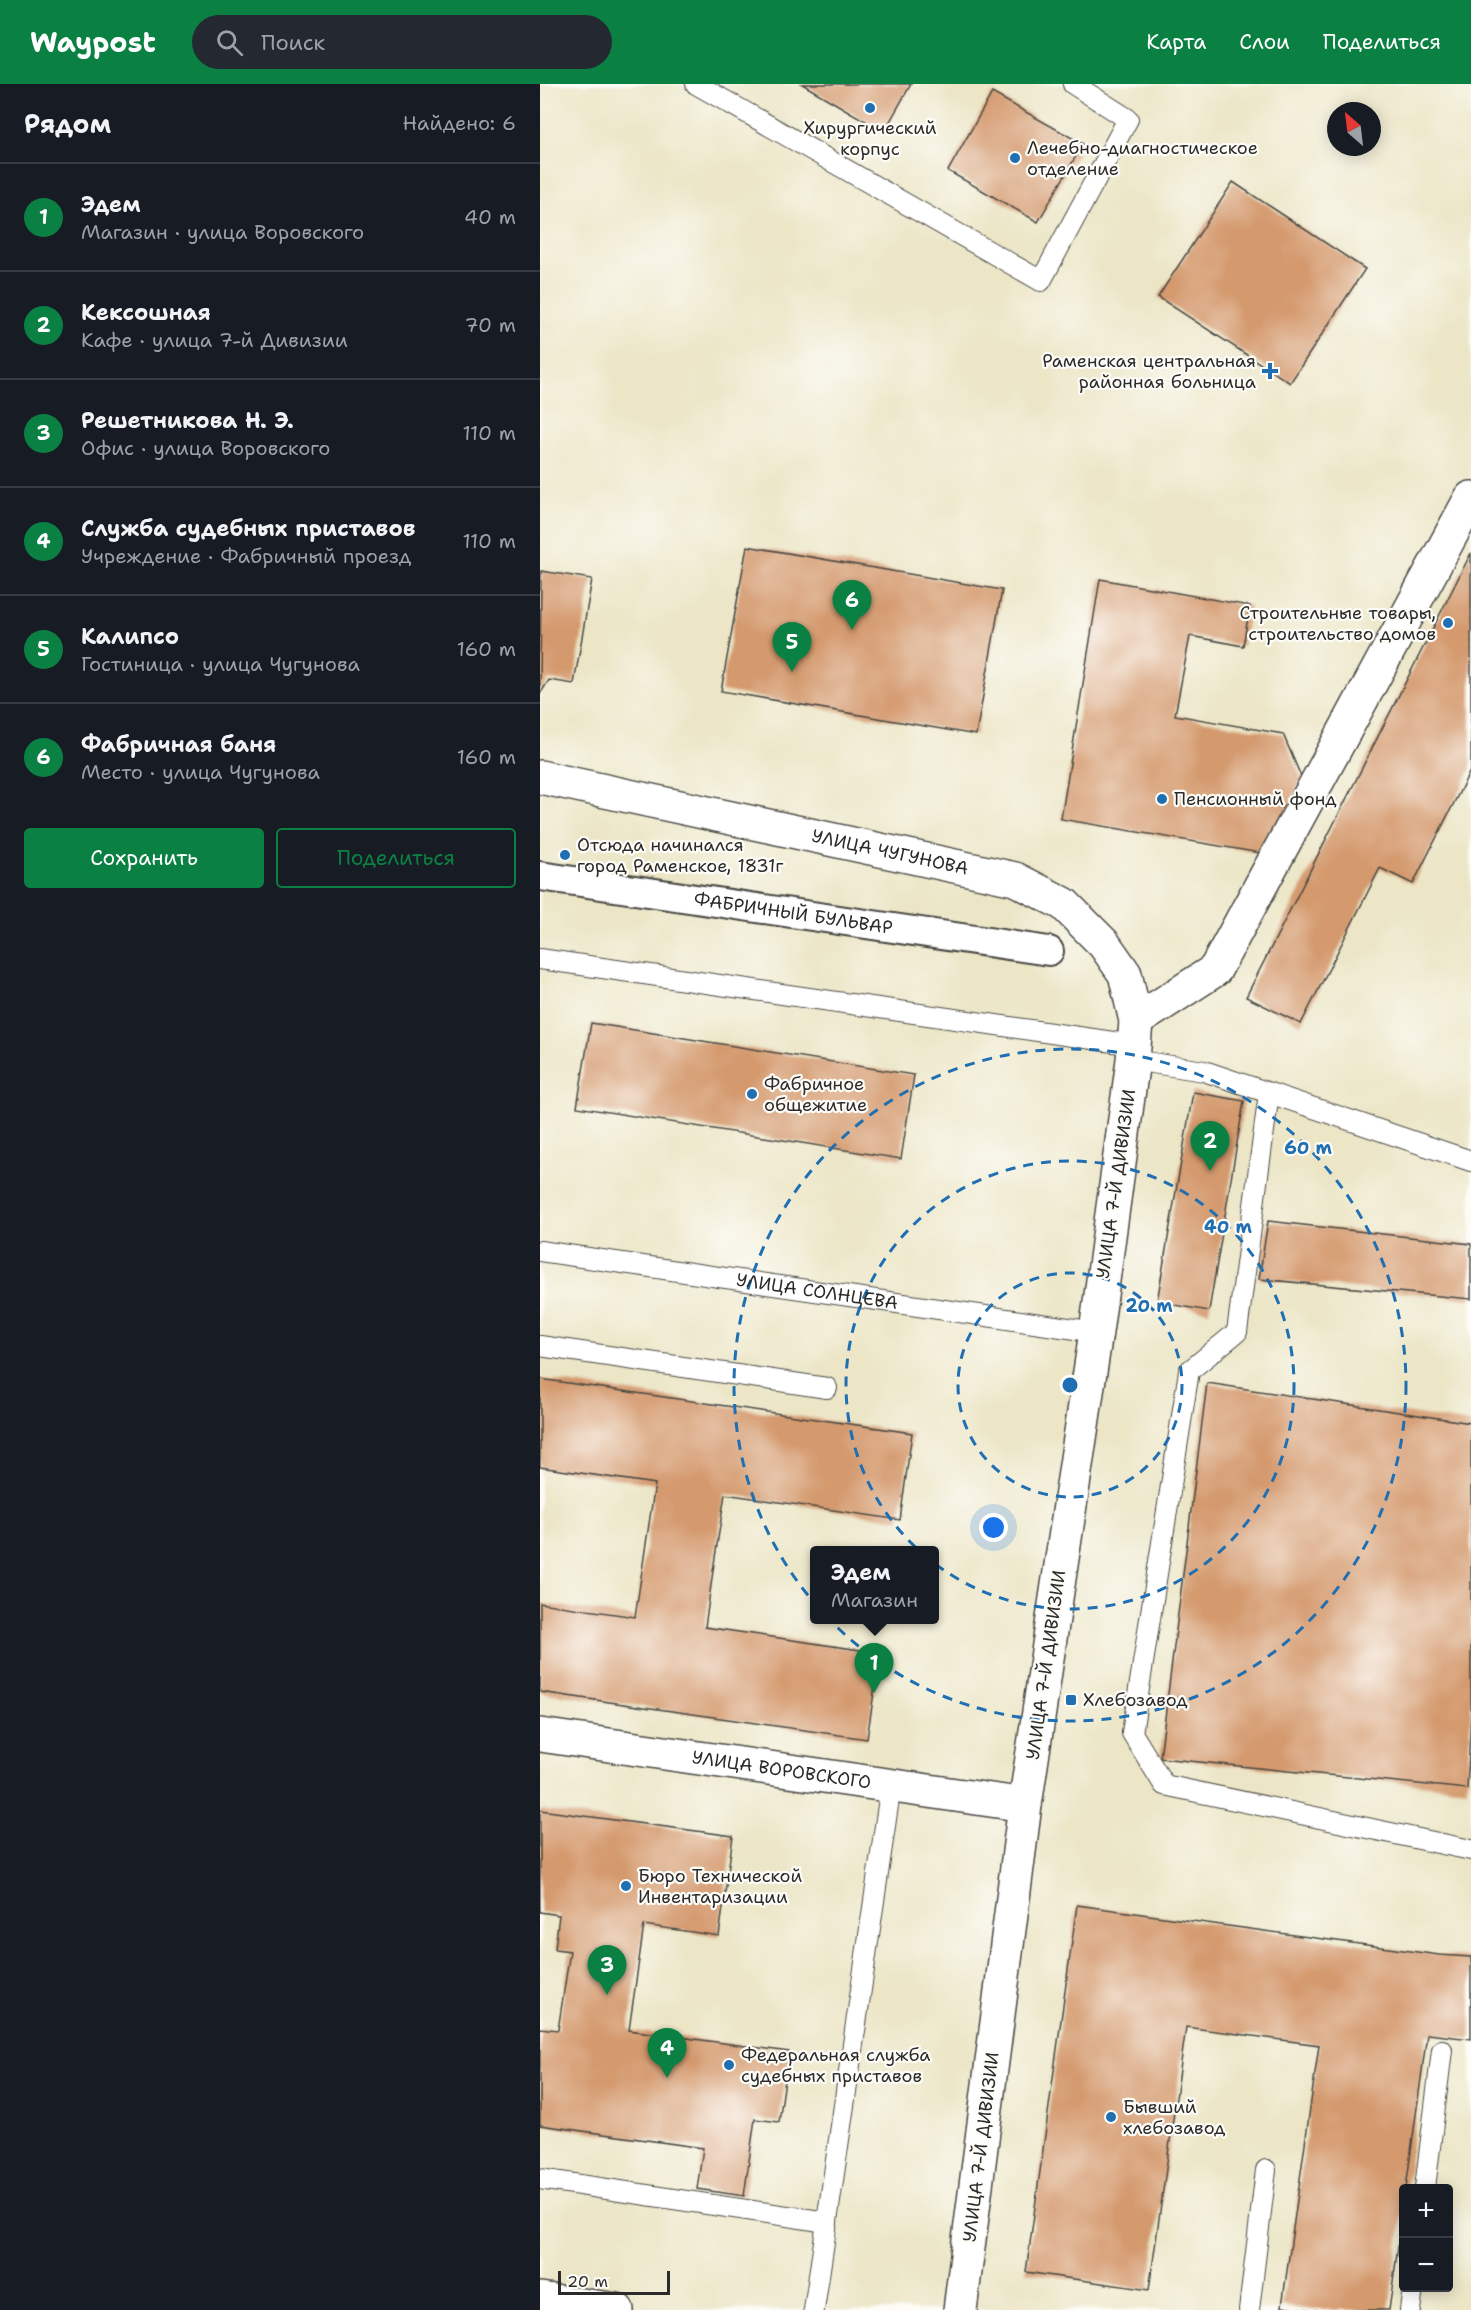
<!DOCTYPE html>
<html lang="ru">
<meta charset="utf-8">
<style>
:root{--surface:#171b24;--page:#242831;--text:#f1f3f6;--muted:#9ea1a6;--line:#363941;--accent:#0b8043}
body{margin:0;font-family:"Shantell Sans",sans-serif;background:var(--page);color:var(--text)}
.controls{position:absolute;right:18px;bottom:18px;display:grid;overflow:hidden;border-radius:6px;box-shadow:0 3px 15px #0003}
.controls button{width:54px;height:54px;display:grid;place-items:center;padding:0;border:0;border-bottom:2px solid var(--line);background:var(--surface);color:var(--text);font:30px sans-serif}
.compass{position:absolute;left:787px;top:18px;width:54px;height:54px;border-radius:50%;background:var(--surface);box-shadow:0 3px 15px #0003;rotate:332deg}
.scale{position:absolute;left:18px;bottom:15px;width:112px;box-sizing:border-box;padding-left:6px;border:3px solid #2b2b2b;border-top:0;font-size:16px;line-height:21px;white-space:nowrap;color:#2b2b2b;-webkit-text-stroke:4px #fdfcf7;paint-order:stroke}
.you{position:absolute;left:454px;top:1444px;width:21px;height:21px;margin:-15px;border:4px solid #fff;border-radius:50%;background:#1a73e8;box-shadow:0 0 0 9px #1a73e833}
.badge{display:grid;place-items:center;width:39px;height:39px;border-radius:50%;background:var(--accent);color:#fff;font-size:20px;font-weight:700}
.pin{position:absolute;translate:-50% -50px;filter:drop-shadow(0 2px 3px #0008)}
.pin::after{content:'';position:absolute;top:32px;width:21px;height:18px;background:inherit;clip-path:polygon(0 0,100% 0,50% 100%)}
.popup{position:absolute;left:270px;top:1462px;width:129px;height:78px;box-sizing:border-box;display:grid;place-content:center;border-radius:6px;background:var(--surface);filter:drop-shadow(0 2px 4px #0005);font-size:20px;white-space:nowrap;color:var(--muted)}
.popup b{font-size:22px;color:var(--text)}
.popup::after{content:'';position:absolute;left:50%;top:100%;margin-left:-12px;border:12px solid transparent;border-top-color:var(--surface)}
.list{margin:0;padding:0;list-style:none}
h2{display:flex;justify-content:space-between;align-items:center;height:78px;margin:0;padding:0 24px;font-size:26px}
h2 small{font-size:20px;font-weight:400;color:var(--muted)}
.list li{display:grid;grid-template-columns:39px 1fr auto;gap:18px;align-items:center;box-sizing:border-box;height:108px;padding:0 24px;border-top:2px solid var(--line)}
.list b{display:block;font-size:22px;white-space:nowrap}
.list p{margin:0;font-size:20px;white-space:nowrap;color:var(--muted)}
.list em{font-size:20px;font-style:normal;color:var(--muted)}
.actions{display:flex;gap:12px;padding:18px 24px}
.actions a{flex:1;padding:14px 0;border:2px solid var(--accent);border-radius:6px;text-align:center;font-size:21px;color:var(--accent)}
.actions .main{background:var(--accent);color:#fff}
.icon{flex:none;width:33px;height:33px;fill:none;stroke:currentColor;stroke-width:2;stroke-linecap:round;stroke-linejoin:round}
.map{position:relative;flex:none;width:931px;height:2226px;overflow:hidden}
header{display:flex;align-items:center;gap:36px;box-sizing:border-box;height:84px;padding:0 30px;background:var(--accent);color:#fff}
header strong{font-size:28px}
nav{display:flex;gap:33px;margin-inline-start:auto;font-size:21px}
.search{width:420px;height:54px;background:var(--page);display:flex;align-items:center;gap:15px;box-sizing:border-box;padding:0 21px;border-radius:33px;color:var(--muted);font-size:22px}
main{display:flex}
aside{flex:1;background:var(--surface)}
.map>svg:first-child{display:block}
</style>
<header>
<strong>Waypost</strong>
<div class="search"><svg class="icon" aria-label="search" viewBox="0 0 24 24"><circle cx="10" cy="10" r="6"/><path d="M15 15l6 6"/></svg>Поиск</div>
<nav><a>Карта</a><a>Слои</a><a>Поделиться</a></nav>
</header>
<main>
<aside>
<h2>Рядом<small>Найдено: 6</small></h2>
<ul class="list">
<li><span class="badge">1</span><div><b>Эдем</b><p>Магазин · улица Воровского</p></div><em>40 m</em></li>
<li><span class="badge">2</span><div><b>Кексошная</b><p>Кафе · улица 7-й Дивизии</p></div><em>70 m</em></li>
<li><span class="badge">3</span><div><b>Решетникова Н. Э.</b><p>Офис · улица Воровского</p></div><em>110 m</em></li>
<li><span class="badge">4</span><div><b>Служба судебных приставов</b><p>Учреждение · Фабричный проезд</p></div><em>110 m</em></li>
<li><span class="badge">5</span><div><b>Калипсо</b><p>Гостиница · улица Чугунова</p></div><em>160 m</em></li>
<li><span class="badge">6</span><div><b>Фабричная баня</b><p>Место · улица Чугунова</p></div><em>160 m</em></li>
</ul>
<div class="actions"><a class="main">Сохранить</a><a>Поделиться</a></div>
</aside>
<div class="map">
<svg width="931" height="2226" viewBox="0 0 931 2226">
<rect width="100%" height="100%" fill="#fdfcf7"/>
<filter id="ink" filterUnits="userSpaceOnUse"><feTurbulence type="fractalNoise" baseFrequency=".0167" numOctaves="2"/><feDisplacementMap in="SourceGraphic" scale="12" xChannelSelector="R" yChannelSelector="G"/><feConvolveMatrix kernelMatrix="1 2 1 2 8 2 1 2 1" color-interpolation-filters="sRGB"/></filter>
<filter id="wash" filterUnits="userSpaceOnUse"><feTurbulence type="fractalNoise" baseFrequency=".008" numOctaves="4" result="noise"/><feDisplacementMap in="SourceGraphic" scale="24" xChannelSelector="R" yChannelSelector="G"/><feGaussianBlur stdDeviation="1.35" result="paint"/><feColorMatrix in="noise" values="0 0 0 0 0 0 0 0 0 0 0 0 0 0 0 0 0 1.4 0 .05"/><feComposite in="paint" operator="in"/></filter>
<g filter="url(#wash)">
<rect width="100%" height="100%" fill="#ece6c7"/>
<g id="blocks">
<g fill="#d4996d">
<path d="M 262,0 L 371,0 L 344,48 Z"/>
<path d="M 452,9 L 543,60 L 498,138 L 408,87 Z"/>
<path d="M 693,98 L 825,185 L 750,299 L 618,213 Z"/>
<path d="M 207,462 L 462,506 L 436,651 L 181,607 Z"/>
<path d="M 931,469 L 931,685 L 873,800 L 840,784 L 761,940 L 706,913 Z"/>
<path d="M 1,487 L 52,495 L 34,600 L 9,596 L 0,610 Z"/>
<path d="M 560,495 L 710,522 L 703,562 L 650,552 L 635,631 L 743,650 L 762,695 L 726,770 L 521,735 Z"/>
<path d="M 51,939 L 374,991 L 361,1075 L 37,1023 Z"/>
<path d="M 653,1008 L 704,1017 L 669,1227 L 617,1218 Z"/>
<path d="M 728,1137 L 931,1160 L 931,1215 L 719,1195 Z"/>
<path d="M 0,1295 L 372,1349 L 360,1436 L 185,1410 L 174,1480 L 165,1543 L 340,1569 L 327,1655 L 0,1608 L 0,1519 L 95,1533 L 115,1400 L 0,1383 Z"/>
<path d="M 667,1299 L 931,1339 L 931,1630 L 927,1705 L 620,1674 Z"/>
<path d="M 0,1726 L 193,1752 L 179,1852 L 104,1841 L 89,1946 L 249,1968 L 239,2038 L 215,2035 L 204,2112 L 157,2105 L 163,2064 L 0,2041 L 0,1944 L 18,1946 L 30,1867 L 15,1865 L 19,1831 L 0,1828 Z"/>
<path d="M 537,1821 L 899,1871 L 931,1873 L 931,1955 L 887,1950 L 866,2104 L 864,2104 L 864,2121 L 849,2226 L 773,2226 L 742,2222 L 779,1961 L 646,1943 L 609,2206 L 486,2188 Z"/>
</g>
</g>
</g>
<g filter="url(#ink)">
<use href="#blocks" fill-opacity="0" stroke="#484742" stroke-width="1.5"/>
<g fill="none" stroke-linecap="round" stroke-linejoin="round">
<g stroke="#484742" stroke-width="22">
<g id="service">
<path d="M 156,0 L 501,197 L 588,35 L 533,0"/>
<path d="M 0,875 L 594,961"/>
<path d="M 593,976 L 664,987 L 931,1077"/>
<path d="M 729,1009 L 697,1248 L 649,1287 L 592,1649 L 624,1701 L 931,1766"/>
<path id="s1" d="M 0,1167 L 556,1248"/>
<path d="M 0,1262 L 287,1304"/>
<path d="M 0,2095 L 287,2138"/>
<path d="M 885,2104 L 902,1966"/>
<path d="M 274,2226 L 351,1701"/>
<path d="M 709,2226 L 726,2086"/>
<path d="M 870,2226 L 873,2204"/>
</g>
</g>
<g stroke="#484742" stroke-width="32">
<g id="pedestrian">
<path id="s2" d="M 0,792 L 509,867"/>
</g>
</g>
<g stroke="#484742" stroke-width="36">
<g id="minor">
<path d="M 596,937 L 675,886 L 931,414"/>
<path id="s3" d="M 0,1651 L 485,1721"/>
</g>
</g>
<g stroke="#484742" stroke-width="36">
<g id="secondary">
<path id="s4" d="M 0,693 L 475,795 L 524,820 L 564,860 L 585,890 L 596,937 L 593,976 L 556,1248 L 485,1721 L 420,2226"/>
<path d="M 0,2215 L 77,2226"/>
</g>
</g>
<use href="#service" stroke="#fff" stroke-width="20"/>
<use href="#pedestrian" stroke="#fff" stroke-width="28"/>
<use href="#minor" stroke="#fff" stroke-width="33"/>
<use href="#secondary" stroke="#fff" stroke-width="33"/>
</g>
</g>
<g fill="none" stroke="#1f6fb2" stroke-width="3" stroke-dasharray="10 8">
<circle cx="530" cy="1301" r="112"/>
<circle cx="530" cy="1301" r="224"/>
<circle cx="530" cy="1301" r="336"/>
</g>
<g fill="#1f6fb2" stroke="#fdfcf7" stroke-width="2">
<circle cx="330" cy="24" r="6"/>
<circle cx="475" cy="74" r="6"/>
<path d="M727 278h6v6h6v6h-6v6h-6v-6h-6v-6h6z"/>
<circle cx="908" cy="539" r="6"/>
<circle cx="622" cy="715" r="6"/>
<circle cx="25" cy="771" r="6"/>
<circle cx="212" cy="1010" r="6"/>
<rect x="525" y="1610" width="12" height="12" rx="3"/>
<circle cx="86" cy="1802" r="6"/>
<circle cx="189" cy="1981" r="6"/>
<circle cx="571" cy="2033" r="6"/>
</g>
<g text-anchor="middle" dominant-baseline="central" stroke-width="4.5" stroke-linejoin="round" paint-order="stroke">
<g font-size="18" fill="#2b2b2b" stroke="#fdfcf7" text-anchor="start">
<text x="330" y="44" text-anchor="middle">Хирургический<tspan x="330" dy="21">корпус</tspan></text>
<text x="487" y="64">Лечебно-диагностическое<tspan x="487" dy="21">отделение</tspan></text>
<text x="716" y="277" text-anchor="end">Раменская центральная<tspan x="716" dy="21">районная больница</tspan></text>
<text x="896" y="529" text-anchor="end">Строительные товары,<tspan x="896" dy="21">строительство домов</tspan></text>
<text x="634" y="715">Пенсионный фонд</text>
<text x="37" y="761">Отсюда начинался<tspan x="37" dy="21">город Раменское, 1831г</tspan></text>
<text x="224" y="1000">Фабричное<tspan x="224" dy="21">общежитие</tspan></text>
<text x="543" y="1616">Хлебозавод</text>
<text x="98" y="1792">Бюро Технической<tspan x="98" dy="21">Инвентаризации</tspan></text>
<text x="201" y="1971">Федеральная служба<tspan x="201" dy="21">судебных приставов</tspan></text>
<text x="583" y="2023">Бывший<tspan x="583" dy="21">хлебозавод</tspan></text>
</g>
<g font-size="18" fill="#2b2b2b" stroke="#fdfcf7">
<text stroke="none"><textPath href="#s4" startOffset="358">УЛИЦА ЧУГУНОВА</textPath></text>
<text stroke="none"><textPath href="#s2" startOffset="256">ФАБРИЧНЫЙ БУЛЬВАР</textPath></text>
<text transform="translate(576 1100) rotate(-82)">УЛИЦА 7-Й ДИВИЗИИ</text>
<text stroke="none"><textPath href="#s1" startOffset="280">УЛИЦА СОЛНЦЕВА</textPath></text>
<text transform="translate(506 1581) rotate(-82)">УЛИЦА 7-Й ДИВИЗИИ</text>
<text stroke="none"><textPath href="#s3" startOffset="244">УЛИЦА ВОРОВСКОГО</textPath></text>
<text transform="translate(441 2063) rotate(-83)">УЛИЦА 7-Й ДИВИЗИИ</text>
</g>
</g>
<circle cx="530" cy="1301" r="9" fill="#1f6fb2" stroke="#fdfcf7" stroke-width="3"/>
<g font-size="18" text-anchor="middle" font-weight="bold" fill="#1f6fb2" stroke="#fdfcf7" stroke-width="4.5" stroke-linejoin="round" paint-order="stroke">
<text x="768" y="1070">60 m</text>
<text x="688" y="1149">40 m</text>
<text x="609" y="1228">20 m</text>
</g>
</svg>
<div class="controls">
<button>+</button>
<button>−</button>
</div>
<svg class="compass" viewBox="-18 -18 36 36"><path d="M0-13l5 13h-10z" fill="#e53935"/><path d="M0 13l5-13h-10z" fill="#9ea1a6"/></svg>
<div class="scale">20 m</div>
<div class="you"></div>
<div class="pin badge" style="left:334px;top:1609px">1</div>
<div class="popup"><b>Эдем</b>Магазин</div>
<div class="pin badge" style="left:670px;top:1087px">2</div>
<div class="pin badge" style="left:67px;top:1911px">3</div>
<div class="pin badge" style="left:127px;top:1994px">4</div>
<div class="pin badge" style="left:252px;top:588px">5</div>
<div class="pin badge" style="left:312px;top:546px">6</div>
</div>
</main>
